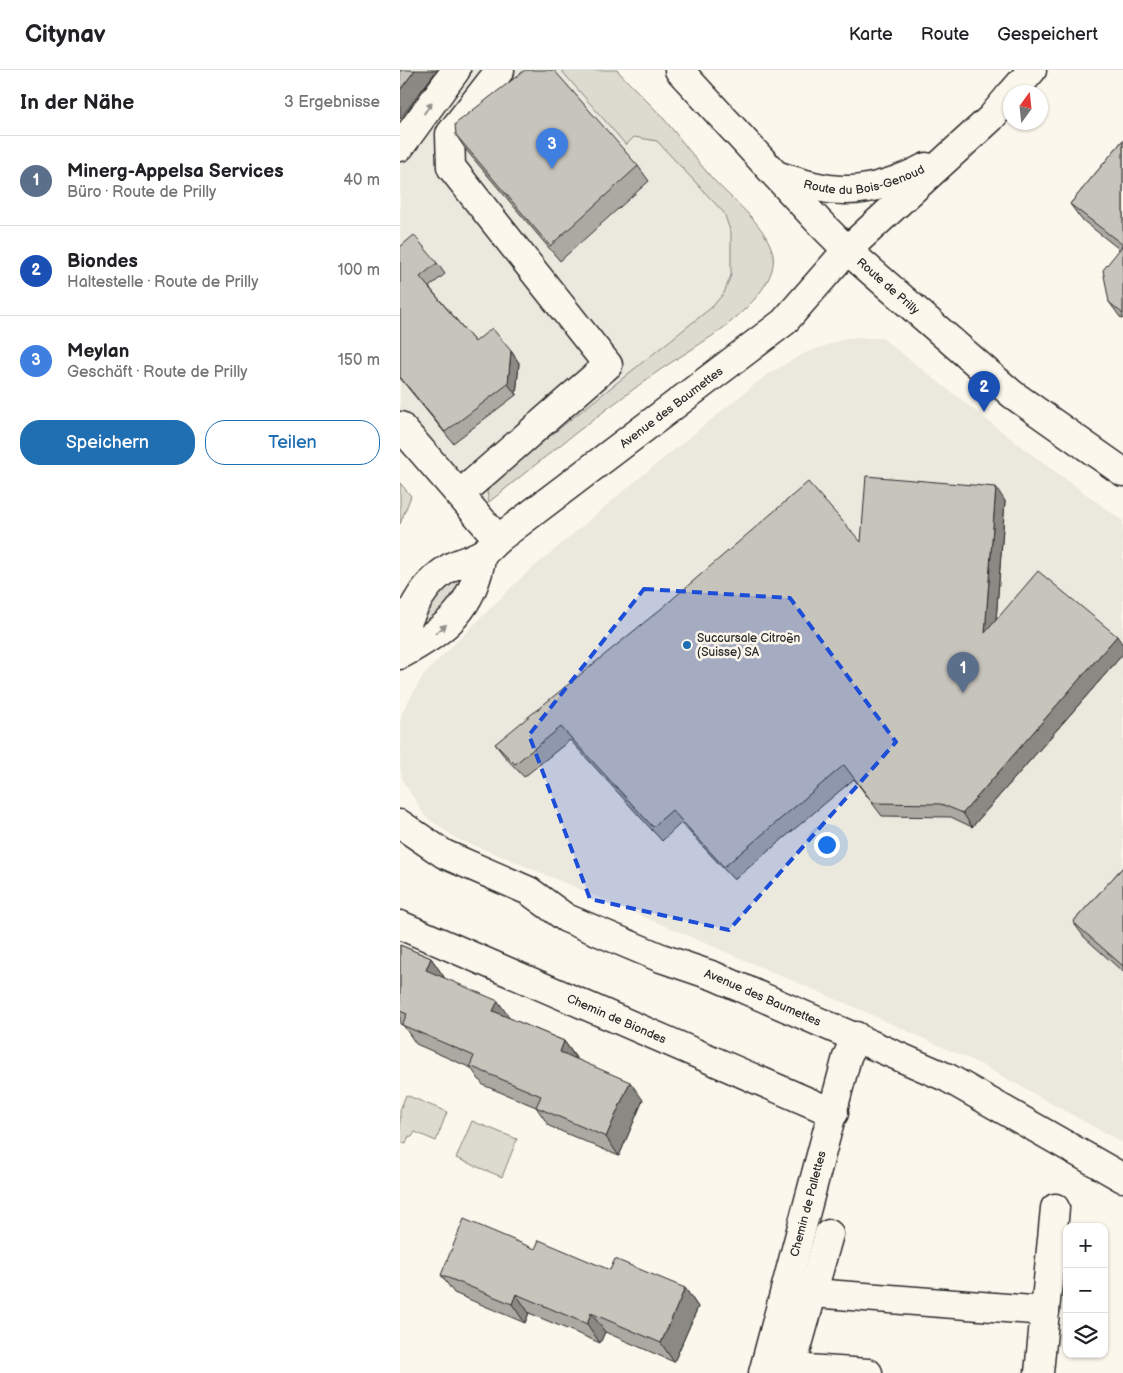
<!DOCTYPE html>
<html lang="de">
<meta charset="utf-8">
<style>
:root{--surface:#fff;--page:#f6f6f6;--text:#202124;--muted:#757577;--line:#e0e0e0;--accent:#1f6fb2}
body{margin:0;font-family:"Balsamiq Sans",sans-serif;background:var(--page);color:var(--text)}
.controls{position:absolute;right:15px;bottom:15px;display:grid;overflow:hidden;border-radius:10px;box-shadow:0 1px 4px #0004}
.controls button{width:45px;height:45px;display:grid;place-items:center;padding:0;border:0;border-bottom:1px solid var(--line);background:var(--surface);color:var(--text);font:25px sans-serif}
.compass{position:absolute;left:603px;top:15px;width:45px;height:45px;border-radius:50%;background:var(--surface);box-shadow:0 1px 4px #0004;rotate:15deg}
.you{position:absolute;left:426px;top:774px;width:18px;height:18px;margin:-12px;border:4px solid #fff;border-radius:50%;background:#1a73e8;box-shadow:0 0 0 8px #1a73e833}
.badge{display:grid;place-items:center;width:32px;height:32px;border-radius:50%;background:var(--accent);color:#fff;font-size:16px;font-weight:700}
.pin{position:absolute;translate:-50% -41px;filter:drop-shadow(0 1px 2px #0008)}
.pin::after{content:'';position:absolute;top:26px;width:18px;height:15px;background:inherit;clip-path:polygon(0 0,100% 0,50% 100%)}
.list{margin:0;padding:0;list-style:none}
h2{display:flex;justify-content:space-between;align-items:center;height:65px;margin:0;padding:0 20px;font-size:21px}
h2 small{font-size:16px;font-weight:400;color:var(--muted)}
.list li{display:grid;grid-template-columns:32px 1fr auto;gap:15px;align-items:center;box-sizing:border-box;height:90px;padding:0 20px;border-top:1px solid var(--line)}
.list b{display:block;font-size:19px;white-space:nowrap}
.list p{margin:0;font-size:16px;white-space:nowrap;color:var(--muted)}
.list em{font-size:16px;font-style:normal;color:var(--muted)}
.actions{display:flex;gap:10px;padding:15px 20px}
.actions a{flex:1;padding:11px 0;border:1px solid var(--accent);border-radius:20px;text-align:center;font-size:18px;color:var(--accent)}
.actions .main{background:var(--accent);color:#fff}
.icon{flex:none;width:28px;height:28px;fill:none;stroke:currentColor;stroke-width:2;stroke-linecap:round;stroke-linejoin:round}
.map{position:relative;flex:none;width:723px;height:1303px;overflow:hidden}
header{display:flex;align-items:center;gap:30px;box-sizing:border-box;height:70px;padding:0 25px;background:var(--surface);border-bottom:1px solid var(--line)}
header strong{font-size:24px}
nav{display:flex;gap:28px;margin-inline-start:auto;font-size:18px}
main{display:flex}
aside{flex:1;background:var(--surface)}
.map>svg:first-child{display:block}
</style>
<header>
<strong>Citynav</strong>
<nav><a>Karte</a><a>Route</a><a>Gespeichert</a></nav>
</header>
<main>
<aside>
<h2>In der Nähe<small>3 Ergebnisse</small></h2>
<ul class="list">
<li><span class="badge" style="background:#5c6f8a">1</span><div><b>Minerg-Appelsa Services</b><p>Büro · Route de Prilly</p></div><em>40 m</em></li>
<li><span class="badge" style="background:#1a4fb4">2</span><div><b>Biondes</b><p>Haltestelle · Route de Prilly</p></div><em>100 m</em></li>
<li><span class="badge" style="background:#3f7fe0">3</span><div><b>Meylan</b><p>Geschäft · Route de Prilly</p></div><em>150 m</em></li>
</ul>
<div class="actions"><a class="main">Speichern</a><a>Teilen</a></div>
</aside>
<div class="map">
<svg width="723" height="1303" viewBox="0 0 723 1303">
<rect width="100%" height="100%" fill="#fbf7ec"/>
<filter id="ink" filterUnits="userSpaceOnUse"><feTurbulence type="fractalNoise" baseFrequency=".02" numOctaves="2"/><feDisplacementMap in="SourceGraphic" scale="10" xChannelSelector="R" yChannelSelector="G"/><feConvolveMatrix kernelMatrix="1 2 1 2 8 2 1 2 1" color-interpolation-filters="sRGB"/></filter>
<g filter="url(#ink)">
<g fill="#ebe8de">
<path d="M 0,0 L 199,0 L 321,134 L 337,162 L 338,191 L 319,238 L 88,433 L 37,386 L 0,344 Z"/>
<path d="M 446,268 L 482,268 L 627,381 L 723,451 L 723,1073 L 580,994 L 461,940 L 109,789 L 57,769 L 25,746 L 3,711 L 0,698 L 0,652 L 2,642 L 24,604 L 121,508 L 233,413 L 365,306 L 403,284 Z"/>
</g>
<g fill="#dddad0" stroke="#84827e">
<path d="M 161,0 L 217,0 C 232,17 249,32 264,49 C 280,68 295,89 312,108 C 332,130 362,151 372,180 C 379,201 360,225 345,239 C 320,265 280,285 250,307 C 195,347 142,389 89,432 L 87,422 L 91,413 L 312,237 L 324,223 L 331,205 L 331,163 L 324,143 L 257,71 L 234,67 L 226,75 Z"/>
<path d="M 0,413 L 11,426 L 0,454 Z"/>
<path d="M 66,504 L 57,527 L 28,553 L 20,556 L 26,527 Z"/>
<path d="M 6,1025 L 47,1042 L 36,1071 L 15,1062 L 12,1067 L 9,1066 L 6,1074 L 0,1072 L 0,1040 Z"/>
<path d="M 72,1051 L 117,1069 L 102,1107 L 56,1088 Z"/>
</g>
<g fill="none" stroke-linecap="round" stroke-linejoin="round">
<g stroke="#2b2b2b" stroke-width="31">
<g id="minor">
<path d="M 613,22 L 632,0"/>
<path d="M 0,77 L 56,0"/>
<path id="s1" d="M 376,105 C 398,112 422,120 444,120 C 470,121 504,109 526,97"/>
<path d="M 0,356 L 98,469"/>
<path d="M 60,424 L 208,295 L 51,97 L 50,64 L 100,0"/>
<path id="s2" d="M 0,574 C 8,545 22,514 49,498 C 59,492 71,490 81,484 C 87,481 93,474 98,469 L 384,252 L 447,180 L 591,48 L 610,25"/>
<path d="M 0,585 C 47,559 73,539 82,484"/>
<path id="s3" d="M 0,754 L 44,784 L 129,821 L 166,848 L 261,888 L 314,906 L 548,1008 L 723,1108"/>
<path id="s4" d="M 0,855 L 434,1043"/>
<path d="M 413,1223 L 645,1241"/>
<path d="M 392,1298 L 468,1303"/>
<path id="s5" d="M 363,1303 L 447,987 L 456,966"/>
<path d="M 390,1303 L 429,1164"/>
<path d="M 639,1303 L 655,1138"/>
</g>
</g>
<g stroke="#2b2b2b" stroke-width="31">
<g id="major">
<path id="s6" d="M 279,0 L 419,152 L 447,180 L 612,324 L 723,402"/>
</g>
</g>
<use href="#minor" stroke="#fbf7ec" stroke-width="28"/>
<use href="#major" stroke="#fbf7ec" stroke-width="28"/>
</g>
<g fill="#aba9a2" stroke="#2b2b2b">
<path d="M 56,65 L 238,96 L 249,111 L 160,191 L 66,80 Z"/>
<path d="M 723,70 L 723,249 L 720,247 L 709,232 L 719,179 L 681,149 L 670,134 Z"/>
<path d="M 0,177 L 37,193 L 45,204 L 29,217 L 75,272 L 111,281 L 119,293 L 116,325 L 53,373 L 0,308 Z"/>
<path d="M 605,431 L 596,550 L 723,575 L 723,584 L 572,757 L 551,747 L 482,746 L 454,709 L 334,810 L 281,753 L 262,771 L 170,670 L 124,707 L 105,687 L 95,674 L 461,472 Z"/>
<path d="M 723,797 L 723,902 L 684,867 L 673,852 Z"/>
<path d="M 0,875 L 31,888 L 44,907 L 44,908 L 109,948 L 164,971 L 177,989 L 243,1030 L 219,1086 L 149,1056 L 136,1037 L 83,1015 L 71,998 L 16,974 L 3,955 L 0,954 Z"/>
<path d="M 135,1179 L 210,1200 L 285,1218 L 298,1237 L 274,1292 L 205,1262 L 200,1273 L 129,1243 L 125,1253 L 54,1223 L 41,1205 Z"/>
</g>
<g fill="#8b8984" stroke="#2b2b2b">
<path d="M 15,0 L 37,0 L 0,49 L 0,20 Z"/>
<path d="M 111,281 L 119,293 L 116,325 L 108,314 Z"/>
<path d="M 596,417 L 605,431 L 594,577 L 585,563 Z"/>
<path d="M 717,566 L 723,575 L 723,584 L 572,757 L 563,743 Z"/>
<path d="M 31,888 L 44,907 L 39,919 L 26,900 Z"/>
<path d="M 98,931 L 111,950 L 93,941 Z"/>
<path d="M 164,971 L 177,990 L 160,982 Z"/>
<path d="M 230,1012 L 243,1030 L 219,1086 L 206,1067 Z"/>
<path d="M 285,1218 L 298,1237 L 274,1292 L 261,1273 Z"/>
<path d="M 116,1224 L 129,1243 L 125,1253 L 112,1234 Z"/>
<path d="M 191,1243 L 205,1262 L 200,1273 L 187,1254 Z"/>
</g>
<g fill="#c7c4bc" stroke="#2b2b2b">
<path d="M 0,0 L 15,0 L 0,20 Z"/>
<path d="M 125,0 L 154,0 L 238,96 L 150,176 L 56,65 L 55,54 Z"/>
<path d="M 723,70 L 723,244 L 709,232 L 703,200 L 723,175 L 670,134 Z"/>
<path d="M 14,165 L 37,193 L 20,207 L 75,272 L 92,258 L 111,281 L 108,314 L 45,362 L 0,307 L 0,177 Z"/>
<path d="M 466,406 L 596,417 L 585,563 L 638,501 L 717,566 L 563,743 L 541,734 L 473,733 L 444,695 L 324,797 L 272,740 L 253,757 L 161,657 L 115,694 L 95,674 L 262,538 L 408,412 L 461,472 Z"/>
<path d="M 723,797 L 723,896 L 673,852 Z"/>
<path d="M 0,875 L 31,888 L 26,900 L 98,931 L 93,941 L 164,971 L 160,982 L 230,1012 L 206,1067 L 136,1037 L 141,1026 L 70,996 L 74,986 L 2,955 L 7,944 L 0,941 Z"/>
<path d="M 64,1149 L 135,1179 L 139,1170 L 210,1200 L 215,1189 L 285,1218 L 261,1273 L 191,1243 L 187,1254 L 116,1224 L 112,1234 L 41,1205 Z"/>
</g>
<defs><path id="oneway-solid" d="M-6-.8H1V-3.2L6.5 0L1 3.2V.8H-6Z" transform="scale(1.25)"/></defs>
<g fill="#93918c">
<use href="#oneway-solid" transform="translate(28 38) rotate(-54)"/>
<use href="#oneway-solid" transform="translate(41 559) rotate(-40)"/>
</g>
</g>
<path fill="#1d4ed8" fill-opacity="0.2" stroke="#1d4ed8" stroke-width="4" stroke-dasharray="10 6" stroke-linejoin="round" d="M 244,519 L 390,528 L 496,672 L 329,860 L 190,829 L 129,665 Z"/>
<circle fill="#1f6fb2" stroke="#fbf7ec" stroke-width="2" cx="287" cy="575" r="5"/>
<g text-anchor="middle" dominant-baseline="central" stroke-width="5" stroke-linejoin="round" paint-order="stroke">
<g font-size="12" fill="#2b2b2b" stroke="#fbf7ec">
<text stroke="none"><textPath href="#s1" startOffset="91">Route du Bois-Genoud</textPath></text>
<text stroke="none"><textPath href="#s6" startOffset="301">Route de Prilly</textPath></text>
<text stroke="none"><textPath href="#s2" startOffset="368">Avenue des Baumettes</textPath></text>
<text stroke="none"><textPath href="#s3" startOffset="404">Avenue des Baumettes</textPath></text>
<text stroke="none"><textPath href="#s4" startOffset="236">Chemin de Biondes</textPath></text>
<text stroke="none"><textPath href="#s5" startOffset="175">Chemin de Pallettes</textPath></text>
</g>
<g font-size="12" fill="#2b2b2b" stroke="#fbf7ec" text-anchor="start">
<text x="297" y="568">Succursale Citroën<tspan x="297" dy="14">(Suisse) SA</tspan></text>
</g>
</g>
</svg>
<div class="controls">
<button>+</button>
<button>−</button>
<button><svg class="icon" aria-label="layers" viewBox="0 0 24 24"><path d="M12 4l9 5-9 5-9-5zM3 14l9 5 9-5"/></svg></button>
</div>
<svg class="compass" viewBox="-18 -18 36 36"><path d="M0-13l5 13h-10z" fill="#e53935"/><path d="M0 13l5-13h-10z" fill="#757577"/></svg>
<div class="you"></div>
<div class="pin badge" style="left:563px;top:623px;background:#5c6f8a">1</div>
<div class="pin badge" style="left:584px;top:342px;background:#1a4fb4">2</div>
<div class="pin badge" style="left:152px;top:99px;background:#3f7fe0">3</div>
</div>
</main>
